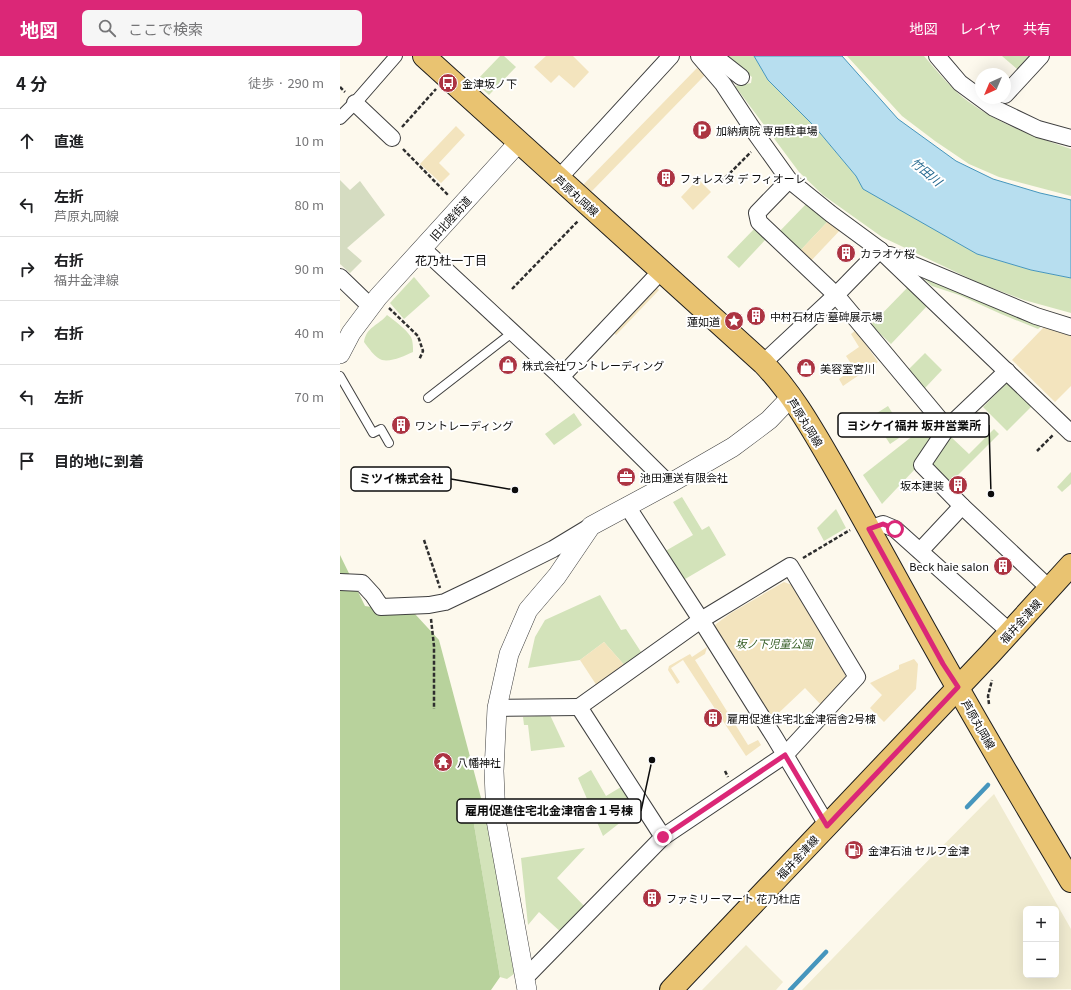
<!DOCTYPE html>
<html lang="ja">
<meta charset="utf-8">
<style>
:root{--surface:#fff;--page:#f6f6f6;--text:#202124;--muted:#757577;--line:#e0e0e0;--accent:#db2777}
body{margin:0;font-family:Georgia,"Noto Sans JP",serif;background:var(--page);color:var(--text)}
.controls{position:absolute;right:12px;bottom:12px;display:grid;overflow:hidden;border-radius:6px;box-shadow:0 4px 16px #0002}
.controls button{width:36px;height:36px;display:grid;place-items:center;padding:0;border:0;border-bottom:1px solid var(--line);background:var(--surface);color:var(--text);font:20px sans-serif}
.compass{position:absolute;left:635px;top:12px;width:36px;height:36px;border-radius:50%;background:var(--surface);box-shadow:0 4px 16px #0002;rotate:224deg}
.stop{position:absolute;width:12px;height:12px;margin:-9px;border:3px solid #db2777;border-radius:50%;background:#fff}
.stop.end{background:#db2777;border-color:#fff;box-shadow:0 1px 4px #0008}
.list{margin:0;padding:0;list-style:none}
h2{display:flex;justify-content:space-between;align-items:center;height:52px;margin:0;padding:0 16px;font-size:17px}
h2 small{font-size:13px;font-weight:400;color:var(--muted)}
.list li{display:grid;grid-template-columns:26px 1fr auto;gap:12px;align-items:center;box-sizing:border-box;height:64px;padding:0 16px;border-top:1px solid var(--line)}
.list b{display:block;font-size:15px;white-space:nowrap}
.list p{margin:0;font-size:13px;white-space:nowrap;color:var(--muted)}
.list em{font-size:13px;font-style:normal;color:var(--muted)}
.icon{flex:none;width:22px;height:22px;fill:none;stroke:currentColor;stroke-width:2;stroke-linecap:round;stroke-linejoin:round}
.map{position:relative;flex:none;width:731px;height:934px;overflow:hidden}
header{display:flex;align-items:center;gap:24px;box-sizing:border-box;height:56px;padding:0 20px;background:var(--accent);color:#fff}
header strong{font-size:19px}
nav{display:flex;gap:22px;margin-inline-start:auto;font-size:14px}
.search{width:280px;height:36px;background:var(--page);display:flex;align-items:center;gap:10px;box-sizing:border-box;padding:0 14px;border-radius:6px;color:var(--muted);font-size:15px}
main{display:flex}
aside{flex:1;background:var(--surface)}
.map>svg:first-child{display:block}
</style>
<header>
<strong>地図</strong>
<div class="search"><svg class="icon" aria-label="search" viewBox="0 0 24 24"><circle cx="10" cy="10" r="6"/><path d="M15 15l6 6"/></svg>ここで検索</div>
<nav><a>地図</a><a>レイヤ</a><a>共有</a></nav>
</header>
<main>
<aside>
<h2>4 分<small>徒歩 · 290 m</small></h2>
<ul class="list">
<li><svg class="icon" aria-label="ahead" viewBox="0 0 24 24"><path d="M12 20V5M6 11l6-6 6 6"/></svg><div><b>直進</b></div><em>10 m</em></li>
<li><svg class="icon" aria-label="left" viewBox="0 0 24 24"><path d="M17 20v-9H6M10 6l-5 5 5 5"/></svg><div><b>左折</b><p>芦原丸岡線</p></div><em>80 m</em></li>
<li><svg class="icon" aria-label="right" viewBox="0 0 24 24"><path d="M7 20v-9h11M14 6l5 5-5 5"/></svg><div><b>右折</b><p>福井金津線</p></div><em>90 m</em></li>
<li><svg class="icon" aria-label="right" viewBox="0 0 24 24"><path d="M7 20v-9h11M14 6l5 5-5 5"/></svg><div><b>右折</b></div><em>40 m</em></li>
<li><svg class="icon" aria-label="left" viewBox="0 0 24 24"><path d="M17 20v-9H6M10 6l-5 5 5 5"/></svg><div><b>左折</b></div><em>70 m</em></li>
<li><svg class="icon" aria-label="arrive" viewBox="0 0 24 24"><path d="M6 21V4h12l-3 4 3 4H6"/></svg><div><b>目的地に到着</b></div></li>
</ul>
</aside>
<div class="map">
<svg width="731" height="934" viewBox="0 0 731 934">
<rect width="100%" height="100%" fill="#fdf9ed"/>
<g fill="#f0ebd0" fill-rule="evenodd">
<path d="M 654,738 L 731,873 L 731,933 L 462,934 L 554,839 ZM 686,853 L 716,853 L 716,919 L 686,919 Z"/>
<path d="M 406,889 L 443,926 L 436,934 L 362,934 Z"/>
</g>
<g fill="#d3e3ba">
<path d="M 160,0 L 164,0 L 176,11 L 149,39 L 135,26 Z"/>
<path d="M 385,0 L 414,0 L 428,24 L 475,71 L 516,120 L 524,133 L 637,198 L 691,214 L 731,222 L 731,257 L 684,244 L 639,227 L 542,181 L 483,139 L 459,116 L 395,30 L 411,27 L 412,21 Z"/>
<path d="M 507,0 L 584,0 C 597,15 613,35 629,46 C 659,68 695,81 731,93 L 731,140 L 659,121 L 629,108 L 595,85 L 562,60 Z"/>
<path d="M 662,0 L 689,0 L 677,13 Z"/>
<path d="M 468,146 L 490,163 L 457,198 L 437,178 Z"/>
<path d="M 416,171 L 427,182 L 399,212 L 387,201 Z"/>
<path d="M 577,217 L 703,269 L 698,273 L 661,258 L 619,239 L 592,230 Z"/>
<path d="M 74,221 L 90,240 L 64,263 L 50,247 Z"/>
<path d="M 569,230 L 588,249 L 551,288 L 531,269 Z"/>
<path d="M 47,259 C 55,265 65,272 71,281 C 73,285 73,291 73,296 C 64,300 52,306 42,304 C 35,302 28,291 24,286 C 26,271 39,269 47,259 Z"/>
<path d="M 585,297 L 602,314 L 585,332 L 567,315 Z"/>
<path d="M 674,326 L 695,347 L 667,375 L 643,351 L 667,327 Z"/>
<path d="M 548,350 L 556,363 L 549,367 L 559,382 L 550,388 L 541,374 L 535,378 L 526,364 Z"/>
<path d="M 234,357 L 242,369 L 214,389 L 205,378 Z"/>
<path d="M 593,364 L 600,375 L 575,413 L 542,448 L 523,419 Z"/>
<path d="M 654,373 L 659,378 L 608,429 L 593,414 L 593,402 L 611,381 L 629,398 Z"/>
<path d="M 731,416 L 731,428 L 722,436 L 717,431 Z"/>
<path d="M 342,441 L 362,474 L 369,470 L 386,499 L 340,526 L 322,497 L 353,479 L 333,446 Z"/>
<path d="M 496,453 L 506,472 L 484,485 L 477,472 Z"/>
<path d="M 260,539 L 281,574 L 286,573 L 303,599 L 286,611 L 264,586 L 240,604 L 188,612 L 195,581 L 205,564 Z"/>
<path d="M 210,659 L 225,691 L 191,695 L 188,669 L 184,669 L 183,661 Z"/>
<path d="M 251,714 L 266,740 L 281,731 L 295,755 L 263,780 L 238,722 Z"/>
<path d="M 141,742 L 144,746 L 174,918 L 167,923 L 160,921 L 131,751 Z"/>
<path d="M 245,792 L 217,822 L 247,853 L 223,878 L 199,856 L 188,869 L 181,802 Z"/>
</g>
<path fill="#b8d29c" d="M 0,499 L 25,550 L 75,558 L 99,584 L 141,742 L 131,751 L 160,921 L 151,934 L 0,934 Z"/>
<g fill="#f3e4be">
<path d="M 206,0 L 233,0 L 249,16 L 234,32 L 219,19 L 211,27 L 194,11 Z"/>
<path d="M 357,12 L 365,19 L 251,136 L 243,129 Z"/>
<path d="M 116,70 L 125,79 L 99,107 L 110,118 L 101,127 L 80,108 Z"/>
<path d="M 358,123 L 371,136 L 353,154 L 341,141 Z"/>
<path d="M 490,163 L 503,171 L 468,208 L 457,198 Z"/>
<path d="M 314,229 L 319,234 L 276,279 L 271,274 Z"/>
<path d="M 705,270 L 731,276 L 731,330 L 715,346 L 672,304 Z"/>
<path d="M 516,274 L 538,306 L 503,330 L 499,323 L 514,312 L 506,300 L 519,291 L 511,278 Z"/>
<path d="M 444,526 L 452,529 L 505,618 L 505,628 L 483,651 L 465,632 L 428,667 L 373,573 L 376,568 L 391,557 Z"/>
<path d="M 264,586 L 286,611 L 257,630 L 240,604 Z"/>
<path d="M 367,591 L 365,598 L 355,604 L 408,689 L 418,684 L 421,689 L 406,700 L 343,604 L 331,612 L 340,626 L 337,628 L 328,614 L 329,610 L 350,598 L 352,601 Z"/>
<path d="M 574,603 L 578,608 L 576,633 L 544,666 L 530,652 L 542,639 L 530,627 L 559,613 L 559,609 Z"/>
</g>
<path fill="#d5dcc1" d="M 0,124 L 10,134 L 20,125 L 45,159 L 7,192 L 22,205 L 10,217 L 0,208 Z"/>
<path fill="#b7deef" stroke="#4696bd" d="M 414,0 L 502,0 L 558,63 L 616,105 L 653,123 L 700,137 L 731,144 L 731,222 L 691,214 L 637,198 L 523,133 L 516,120 L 475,71 L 428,24 Z"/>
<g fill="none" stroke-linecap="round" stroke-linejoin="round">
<g stroke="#4696bd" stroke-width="4.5">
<path d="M 627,751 L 648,729"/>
<path d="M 450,934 L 486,896"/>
</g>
<g stroke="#3f3f3f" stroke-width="10">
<g id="service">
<path d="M 0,320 L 33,377 L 41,373 L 49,387"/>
<path d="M 88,342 L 173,276"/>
</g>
</g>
<g stroke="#3f3f3f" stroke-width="14">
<path id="pedestrian" d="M 0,62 L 15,47 L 56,0"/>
</g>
<g stroke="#3f3f3f" stroke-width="18">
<g id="minor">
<path d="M 359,0 L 383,28 L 416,78 L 449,124 L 491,158 L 540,194 L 731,377"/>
<path d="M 374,0 L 401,21"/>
<path d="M 597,0 L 620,27 L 654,52 L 698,73 L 731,82"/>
<path d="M 665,39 L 701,0"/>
<path d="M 15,47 L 52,82"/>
<path d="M 219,122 L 331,0"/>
<path d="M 449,124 L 417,157 L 419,166 L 496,239 L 607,372 L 667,315"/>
<path d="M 82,192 L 221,321 L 329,428"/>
<path d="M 550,199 L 696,260 L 731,271"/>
<path d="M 0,221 L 30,250"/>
<path d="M 423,307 L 496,239 L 540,194"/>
<path d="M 221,321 L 322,214"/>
<path d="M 607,372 L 582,409 L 622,450 L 709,532"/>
<path d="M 287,450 L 361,564 L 435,682 L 487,769"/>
<path d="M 529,473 L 543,468 L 555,473 L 670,576"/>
<path d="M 580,495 L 622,450"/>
<path d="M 0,526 L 22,527 L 33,539 L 41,551 L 89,549 L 105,546 L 147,526 L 213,493 L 251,470"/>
<path d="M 157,652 L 239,651"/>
<path d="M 185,922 L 323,781 L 445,699 L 517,621 L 450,510 L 361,564 L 239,651 L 323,781"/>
</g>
</g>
<g stroke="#3f3f3f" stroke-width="20">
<g id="tertiary">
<path d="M 0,298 L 11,277 L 38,241 L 179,86"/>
<path d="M 187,934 L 156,764 L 154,715 L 157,652 L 169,598 L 188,554 L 217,520 L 251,470 L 329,428 L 393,391 L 429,364 L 451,341"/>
</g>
</g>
<g stroke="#1d1d1d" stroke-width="24">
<g id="primary">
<path d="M 84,0 L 423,307 C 452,337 472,373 493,409 C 516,449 538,489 560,529 C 615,629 672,727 731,825"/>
<path d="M 331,934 L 650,598 L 731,509"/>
</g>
</g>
<g stroke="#2e2e2e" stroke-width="2.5" stroke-dasharray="4 2" stroke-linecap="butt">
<path d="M 0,31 L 5,36"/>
<path d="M 62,71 L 96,33"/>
<path d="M 63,93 L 108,139"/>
<path d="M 381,126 L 411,96"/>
<path d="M 172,233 L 238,165"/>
<path d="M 49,252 L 78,280 L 83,295 L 79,304"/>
<path d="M 697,395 L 713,379"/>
<path d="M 84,484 L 100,532"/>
<path d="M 463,502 L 510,474"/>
<path d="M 91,563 L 94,590 L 94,653"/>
<path d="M 649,648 L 648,640 L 652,624"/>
<path d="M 385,715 L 388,721"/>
</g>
<use href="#service" stroke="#fff" stroke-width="8"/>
<use href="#pedestrian" stroke="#fff" stroke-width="12"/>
<use href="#minor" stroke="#fff" stroke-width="16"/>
<use href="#tertiary" stroke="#fff" stroke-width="19"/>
<use href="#primary" stroke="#e9c371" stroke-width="22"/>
</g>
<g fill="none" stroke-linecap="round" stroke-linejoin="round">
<path stroke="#db2777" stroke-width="5" d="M 323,781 L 445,699 L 487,770 L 618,631 L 603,608 L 529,473 L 543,468 L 555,473"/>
</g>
<defs>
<g id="bus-disc" transform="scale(1)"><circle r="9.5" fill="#ac3442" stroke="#fff"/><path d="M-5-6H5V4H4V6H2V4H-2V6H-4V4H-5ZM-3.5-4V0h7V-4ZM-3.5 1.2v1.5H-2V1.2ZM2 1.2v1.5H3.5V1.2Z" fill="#fff"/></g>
<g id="parking-disc" transform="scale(1)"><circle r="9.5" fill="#ac3442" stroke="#fff"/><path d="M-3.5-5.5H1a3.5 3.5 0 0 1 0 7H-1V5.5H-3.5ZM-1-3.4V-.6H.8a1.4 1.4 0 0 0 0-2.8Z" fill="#fff"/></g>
<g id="building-disc" transform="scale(1)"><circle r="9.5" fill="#ac3442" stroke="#fff"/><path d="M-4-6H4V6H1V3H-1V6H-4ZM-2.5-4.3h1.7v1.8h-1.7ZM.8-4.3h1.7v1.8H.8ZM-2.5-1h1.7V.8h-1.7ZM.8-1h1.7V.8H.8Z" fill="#fff"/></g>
<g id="sight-disc" transform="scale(1)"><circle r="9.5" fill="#ac3442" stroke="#fff"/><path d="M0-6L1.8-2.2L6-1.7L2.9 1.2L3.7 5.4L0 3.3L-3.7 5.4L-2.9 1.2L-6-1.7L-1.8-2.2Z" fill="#fff"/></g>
<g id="shop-disc" transform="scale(1)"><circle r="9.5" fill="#ac3442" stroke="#fff"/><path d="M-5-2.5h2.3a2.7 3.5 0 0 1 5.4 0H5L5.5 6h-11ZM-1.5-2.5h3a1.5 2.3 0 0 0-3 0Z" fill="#fff"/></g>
<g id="office-disc" transform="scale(1)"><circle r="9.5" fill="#ac3442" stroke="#fff"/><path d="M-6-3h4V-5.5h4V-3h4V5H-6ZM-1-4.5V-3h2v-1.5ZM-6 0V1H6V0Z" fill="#fff"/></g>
<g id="temple-disc" transform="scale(1)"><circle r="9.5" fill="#ac3442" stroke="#fff"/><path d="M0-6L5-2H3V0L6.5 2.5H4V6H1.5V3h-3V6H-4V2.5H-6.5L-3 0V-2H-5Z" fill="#fff"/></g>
<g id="fuel-disc" transform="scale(1)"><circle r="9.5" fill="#ac3442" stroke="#fff"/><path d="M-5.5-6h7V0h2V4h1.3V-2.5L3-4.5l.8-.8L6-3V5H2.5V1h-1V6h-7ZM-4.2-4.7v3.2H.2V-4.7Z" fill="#fff"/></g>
</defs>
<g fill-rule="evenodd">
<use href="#bus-disc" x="108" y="27"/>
<use href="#parking-disc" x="362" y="74"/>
<use href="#building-disc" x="326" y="122"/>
<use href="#building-disc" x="506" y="197"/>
<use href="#building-disc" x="416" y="260"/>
<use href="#sight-disc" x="394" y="265"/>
<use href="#shop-disc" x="168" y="309"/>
<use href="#shop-disc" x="466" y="312"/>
<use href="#building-disc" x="61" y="369"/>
<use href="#office-disc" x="286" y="421"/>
<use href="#building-disc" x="618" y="429"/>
<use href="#building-disc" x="663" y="510"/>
<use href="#building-disc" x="373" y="662"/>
<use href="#temple-disc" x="103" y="706"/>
<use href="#fuel-disc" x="514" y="794"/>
<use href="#building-disc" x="312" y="842"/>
</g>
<g text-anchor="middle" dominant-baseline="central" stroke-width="4" stroke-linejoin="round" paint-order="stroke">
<g font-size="11" fill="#0c0c0c" stroke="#fff" text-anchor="start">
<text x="122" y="27">金津坂ノ下</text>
<text x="376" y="74">加納病院 専用駐車場</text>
<text x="340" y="122">フォレスタ デ フィオーレ</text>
<text x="520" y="197">カラオケ桜</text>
<text x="430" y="260">中村石材店 墓碑展示場</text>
<text x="380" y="265" text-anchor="end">蓮如道</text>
<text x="182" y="309">株式会社ワントレーディング</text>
<text x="480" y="312">美容室宮川</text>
<text x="75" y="369">ワントレーディング</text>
<text x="300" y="421">池田運送有限会社</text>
<text x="604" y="429" text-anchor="end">坂本建装</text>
<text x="649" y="510" text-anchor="end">Beck haie salon</text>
<text x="387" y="662">雇用促進住宅北金津宿舎2号棟</text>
<text x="117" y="706">八幡神社</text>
<text x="528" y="794">金津石油 セルフ金津</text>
<text x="326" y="842">ファミリーマート 花乃杜店</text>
</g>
<g font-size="11" fill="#0c0c0c" stroke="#fff">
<text transform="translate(237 139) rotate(42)">芦原丸岡線</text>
<text transform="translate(110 162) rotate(-48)">旧北陸街道</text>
<text transform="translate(466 366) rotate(58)">芦原丸岡線</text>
<text transform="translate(680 565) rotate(-48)">福井金津線</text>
<text transform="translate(639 668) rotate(60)">芦原丸岡線</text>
<text transform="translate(457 801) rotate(-47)">福井金津線</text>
</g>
<g font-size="11" font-style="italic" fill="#345c24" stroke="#fff">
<text x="434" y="587">坂ノ下児童公園</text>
</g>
<g font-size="12" font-style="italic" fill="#24688f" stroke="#fff">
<text transform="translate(587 115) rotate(40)">竹田川</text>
</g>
<g font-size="12" fill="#0c0c0c" stroke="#fff">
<text x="111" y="203">花乃杜一丁目</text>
</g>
</g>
<path fill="none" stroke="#0c0c0c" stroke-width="1.5" d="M651 438L649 369M175 434L111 423M312 704L301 755"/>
<g fill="#0c0c0c" stroke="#fff" stroke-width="1.5">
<circle cx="651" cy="438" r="4"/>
<circle cx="175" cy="434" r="4"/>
<circle cx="312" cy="704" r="4"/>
</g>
<g fill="#fff" stroke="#0c0c0c" stroke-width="1.5">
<rect x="498" y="357" width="151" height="24" rx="4"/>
<rect x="11" y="411" width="100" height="24" rx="4"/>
<rect x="117" y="743" width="184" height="24" rx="4"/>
</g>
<g font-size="12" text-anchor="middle" font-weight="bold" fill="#0c0c0c">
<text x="574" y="374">ヨシケイ福井 坂井営業所</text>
<text x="61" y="427">ミツイ株式会社</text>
<text x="209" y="759">雇用促進住宅北金津宿舎１号棟</text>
</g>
</svg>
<div class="controls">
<button>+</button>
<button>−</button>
</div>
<svg class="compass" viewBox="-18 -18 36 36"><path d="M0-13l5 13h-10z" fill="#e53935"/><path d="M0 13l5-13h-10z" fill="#757577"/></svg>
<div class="stop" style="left:555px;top:473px"></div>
<div class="stop end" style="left:323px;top:781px"></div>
</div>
</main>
